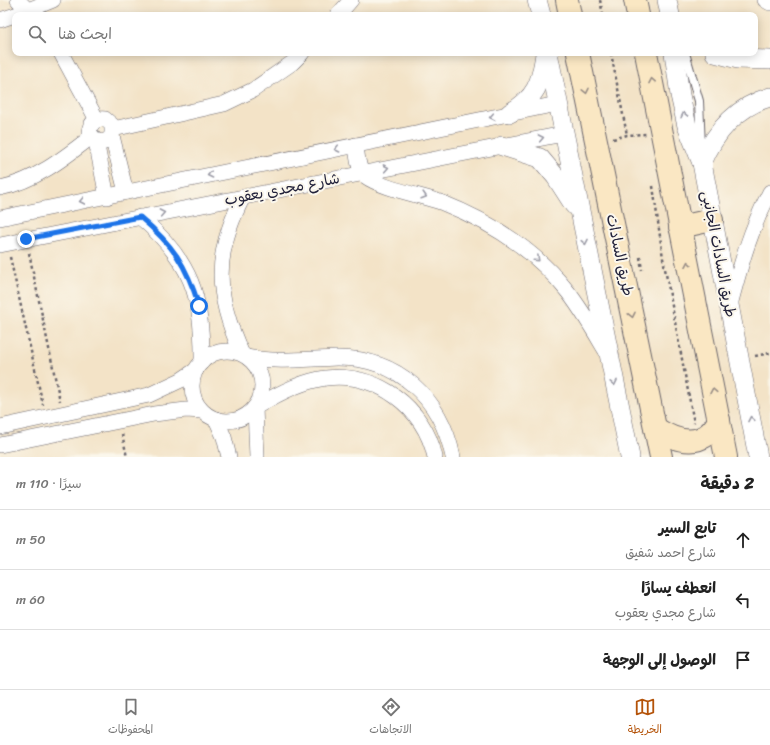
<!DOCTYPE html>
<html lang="ar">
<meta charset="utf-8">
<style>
:root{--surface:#fff;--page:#f6f6f6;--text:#222;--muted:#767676;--line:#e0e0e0;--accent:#b45309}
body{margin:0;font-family:Sriracha,"Playpen Sans Arabic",sans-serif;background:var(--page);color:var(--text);direction:rtl}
.stop{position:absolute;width:12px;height:12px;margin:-9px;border:3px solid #1a73e8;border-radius:50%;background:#fff}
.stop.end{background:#1a73e8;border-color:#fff;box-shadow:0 1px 4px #0008}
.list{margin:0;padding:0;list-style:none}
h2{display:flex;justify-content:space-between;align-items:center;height:52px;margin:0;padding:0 16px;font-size:17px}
h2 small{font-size:13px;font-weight:400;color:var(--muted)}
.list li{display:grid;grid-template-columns:26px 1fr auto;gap:12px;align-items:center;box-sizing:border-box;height:60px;padding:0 16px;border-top:1px solid var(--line)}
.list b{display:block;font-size:15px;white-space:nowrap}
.list p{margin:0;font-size:13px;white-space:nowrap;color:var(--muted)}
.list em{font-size:13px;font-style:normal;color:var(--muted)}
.icon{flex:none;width:22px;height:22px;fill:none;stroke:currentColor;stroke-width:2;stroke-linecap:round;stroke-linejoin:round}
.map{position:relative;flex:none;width:770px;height:457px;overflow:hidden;direction:ltr}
.search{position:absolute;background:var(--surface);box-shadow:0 2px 10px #0003;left:12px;right:12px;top:12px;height:44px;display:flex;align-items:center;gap:10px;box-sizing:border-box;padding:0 14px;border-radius:8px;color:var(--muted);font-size:15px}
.sheet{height:232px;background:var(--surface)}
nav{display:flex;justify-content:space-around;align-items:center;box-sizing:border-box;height:56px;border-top:1px solid var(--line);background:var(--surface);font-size:11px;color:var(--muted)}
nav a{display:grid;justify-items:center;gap:2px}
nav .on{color:var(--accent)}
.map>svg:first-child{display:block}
</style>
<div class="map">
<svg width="770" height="457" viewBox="0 0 770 457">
<rect width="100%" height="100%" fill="#fbf7ec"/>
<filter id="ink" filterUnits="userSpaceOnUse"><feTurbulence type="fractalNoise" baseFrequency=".025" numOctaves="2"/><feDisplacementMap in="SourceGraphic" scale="8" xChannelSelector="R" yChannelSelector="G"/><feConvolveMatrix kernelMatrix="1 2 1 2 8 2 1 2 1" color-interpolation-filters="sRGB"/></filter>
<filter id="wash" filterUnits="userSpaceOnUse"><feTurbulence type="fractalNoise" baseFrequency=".012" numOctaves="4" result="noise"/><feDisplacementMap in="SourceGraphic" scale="16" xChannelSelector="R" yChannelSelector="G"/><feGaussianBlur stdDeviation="0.9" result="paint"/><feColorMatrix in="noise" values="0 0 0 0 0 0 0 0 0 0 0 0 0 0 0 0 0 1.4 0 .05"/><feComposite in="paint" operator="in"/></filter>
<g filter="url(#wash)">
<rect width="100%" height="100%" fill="#f3e3c7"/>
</g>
<g filter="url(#ink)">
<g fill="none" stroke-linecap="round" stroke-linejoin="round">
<g stroke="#6b666c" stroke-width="10">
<path id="service" d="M 685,53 L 699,101 L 701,147"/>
</g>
<g stroke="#6b666c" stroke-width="16">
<g id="minor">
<path d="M 18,0 L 32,15"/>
<path d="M 765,0 L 770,3"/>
<path d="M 16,15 L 53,0"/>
<path d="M 338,15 L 351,0"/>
<path d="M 0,20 L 15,15"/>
<path d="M 61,53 L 97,120"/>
<path d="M 113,129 L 224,104 L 253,90 L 292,63 L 302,53"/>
<path d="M 112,136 L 126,192"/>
<path d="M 96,141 L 105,142 L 112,136 L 112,125 L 105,119 C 96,118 90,123 89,132 L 96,141 L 107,197"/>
<path d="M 356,145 C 357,154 358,170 365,176 C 383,189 421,195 443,203 C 491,222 536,251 568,292 C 582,310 594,331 606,351"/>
<path d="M 0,188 C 35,181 64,158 91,137"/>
<path d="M 140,217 C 191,260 203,296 202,362"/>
<path d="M 0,218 L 557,104"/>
<path d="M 0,245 L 563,134"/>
<path d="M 730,305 C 741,264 750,230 770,192"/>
<circle cx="227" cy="386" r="35"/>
<path d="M 242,354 C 215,295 213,255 243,197"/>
<path d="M 247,357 C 278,363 305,359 336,358 C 398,357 441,398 453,457"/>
<path d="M 256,407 C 277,394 301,381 326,378 C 377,372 424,407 435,457"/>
<path d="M 255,408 L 257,457"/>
<path d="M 216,419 L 224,437 L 229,457"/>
<path d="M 0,427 L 149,395 L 181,380 L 196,370"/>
<path d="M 0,445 L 154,414 L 186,410 L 202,411"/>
</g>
</g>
<g stroke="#6b666c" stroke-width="20">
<g id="tertiary">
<path d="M 537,0 L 541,15"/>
<path d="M 667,0 L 670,15"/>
<path d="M 548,53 L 630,457"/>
<path d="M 674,53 L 680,95 L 687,126 L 702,163 L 758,457"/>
<path d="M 715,53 L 738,59 L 770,60"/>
<path d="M 510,113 C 536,98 541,83 545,54"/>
<path d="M 502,146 L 540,158 L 556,177 L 574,205"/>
<path d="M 702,163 C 715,132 736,107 770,97"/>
</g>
</g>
<g stroke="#6b666c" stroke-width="24">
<g id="secondary">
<path d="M 567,0 L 570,15"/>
<path d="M 635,0 L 638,15"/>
<path d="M 578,53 L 661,457"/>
<path d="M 646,53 L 726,457"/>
<path d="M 680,227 L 712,220"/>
<path d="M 655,428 C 678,443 704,449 719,420"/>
</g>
</g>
<g stroke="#6b666c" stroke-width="2.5" stroke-dasharray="3 3" stroke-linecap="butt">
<path d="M 600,0 L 603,15"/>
<path d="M 611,53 L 627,135"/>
<path d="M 613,139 L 627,135 L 646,134"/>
<path d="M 653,186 L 663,258 L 694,423"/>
<path d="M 29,253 L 60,401"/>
<path d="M 10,257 L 43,405"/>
<path d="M 640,257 L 642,270"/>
<path d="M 755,356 L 770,353"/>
<path d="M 122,434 L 127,457"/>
</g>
<use href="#service" stroke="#fff" stroke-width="8"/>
<use href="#minor" stroke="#fff" stroke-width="15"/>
<use href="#tertiary" stroke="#fff" stroke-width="19"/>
<use href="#secondary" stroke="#fae7c3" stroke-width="22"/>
</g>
<defs><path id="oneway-chevron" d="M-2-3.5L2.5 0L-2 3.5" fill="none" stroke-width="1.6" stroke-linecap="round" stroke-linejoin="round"/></defs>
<g stroke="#998e86">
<use href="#oneway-chevron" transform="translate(652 81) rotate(-101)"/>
<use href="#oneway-chevron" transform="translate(586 91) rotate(78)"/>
<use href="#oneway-chevron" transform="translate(688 264) rotate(-101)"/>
<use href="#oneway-chevron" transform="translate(632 315) rotate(78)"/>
<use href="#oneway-chevron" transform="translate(713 391) rotate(-101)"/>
</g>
<g stroke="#9c9ca7">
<use href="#oneway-chevron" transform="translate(684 115) rotate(-103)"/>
<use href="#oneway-chevron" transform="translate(492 117) rotate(169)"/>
<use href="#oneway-chevron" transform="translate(541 138) rotate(-11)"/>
<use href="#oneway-chevron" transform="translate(337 149) rotate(168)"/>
<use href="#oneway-chevron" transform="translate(386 168) rotate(-11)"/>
<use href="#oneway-chevron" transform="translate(210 175) rotate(168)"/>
<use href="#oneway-chevron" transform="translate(424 196) rotate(17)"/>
<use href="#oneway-chevron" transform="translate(82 201) rotate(169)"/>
<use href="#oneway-chevron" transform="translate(162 213) rotate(-11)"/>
<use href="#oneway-chevron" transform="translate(585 242) rotate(79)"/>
<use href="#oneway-chevron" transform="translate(537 259) rotate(42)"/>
<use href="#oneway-chevron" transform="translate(614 383) rotate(78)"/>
<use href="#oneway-chevron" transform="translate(751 419) rotate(-101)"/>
</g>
</g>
<g fill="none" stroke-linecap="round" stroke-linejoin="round" filter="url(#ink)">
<path stroke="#1a73e8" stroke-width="5" d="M 26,239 L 140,217 C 173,245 186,264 199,306"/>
</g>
<g text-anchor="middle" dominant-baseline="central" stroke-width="4" stroke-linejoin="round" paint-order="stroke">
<g font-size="15" fill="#22223b" stroke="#fbf7ec">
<text transform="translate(282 189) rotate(-11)">شارع مجدي يعقوب</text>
<text transform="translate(719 254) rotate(79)">طريق السادات الجانبى</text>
<text transform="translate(620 255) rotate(78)">طريق السادات</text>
</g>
</g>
</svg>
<div class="stop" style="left:199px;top:306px"></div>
<div class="stop end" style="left:26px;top:239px"></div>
<div class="search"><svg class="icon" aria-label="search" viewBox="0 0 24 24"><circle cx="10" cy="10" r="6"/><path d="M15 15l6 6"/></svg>ابحث هنا</div>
</div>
<section class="sheet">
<h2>2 دقيقة<small>سيرًا · 110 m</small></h2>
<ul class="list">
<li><svg class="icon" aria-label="ahead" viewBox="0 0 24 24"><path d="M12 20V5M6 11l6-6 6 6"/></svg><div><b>تابع السير</b><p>شارع احمد شفيق</p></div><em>50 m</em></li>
<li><svg class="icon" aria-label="left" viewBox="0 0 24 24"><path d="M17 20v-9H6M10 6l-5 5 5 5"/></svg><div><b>انعطف يسارًا</b><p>شارع مجدي يعقوب</p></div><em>60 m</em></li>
<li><svg class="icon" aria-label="arrive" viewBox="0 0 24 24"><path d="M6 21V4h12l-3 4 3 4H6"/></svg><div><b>الوصول إلى الوجهة</b></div></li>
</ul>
</section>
<nav>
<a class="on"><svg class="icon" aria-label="map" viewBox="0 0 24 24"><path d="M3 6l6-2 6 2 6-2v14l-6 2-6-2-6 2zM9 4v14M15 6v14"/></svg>الخريطة</a>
<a><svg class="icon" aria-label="directions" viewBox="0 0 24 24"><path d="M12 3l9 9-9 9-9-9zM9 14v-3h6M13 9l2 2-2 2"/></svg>الاتجاهات</a>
<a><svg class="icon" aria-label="saved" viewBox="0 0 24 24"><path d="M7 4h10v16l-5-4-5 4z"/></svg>المحفوظات</a>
</nav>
